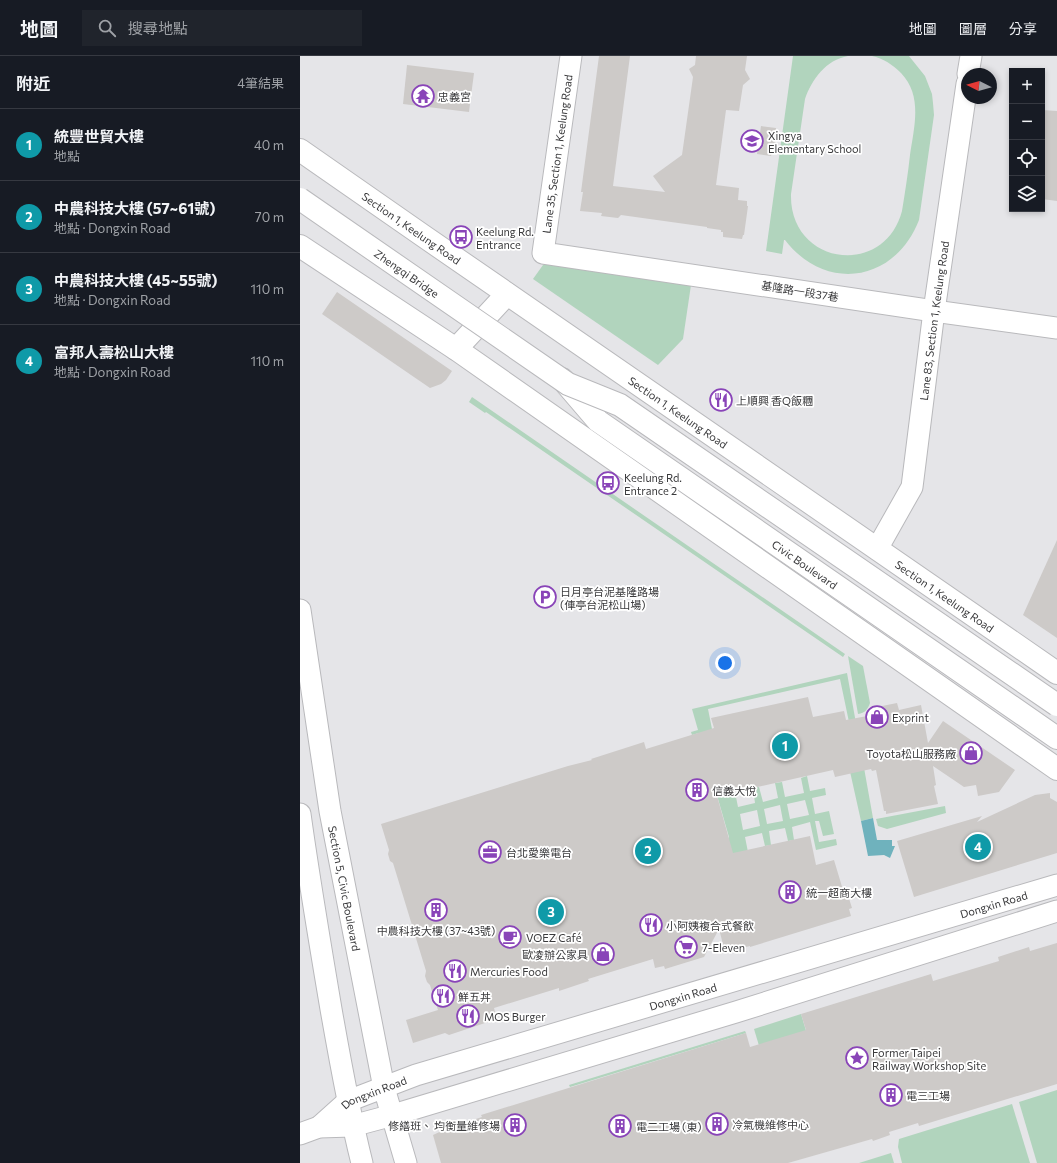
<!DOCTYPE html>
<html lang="zh-TW">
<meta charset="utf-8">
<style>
:root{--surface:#171b24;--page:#20242c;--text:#f1f3f6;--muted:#9ea1a6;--line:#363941;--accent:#2563eb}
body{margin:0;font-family:Commissioner,"Noto Sans TC",sans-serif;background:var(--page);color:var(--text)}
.controls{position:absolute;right:12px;top:12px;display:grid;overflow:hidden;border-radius:0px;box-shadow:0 2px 6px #0003}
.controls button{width:36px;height:36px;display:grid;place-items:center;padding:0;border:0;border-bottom:1px solid var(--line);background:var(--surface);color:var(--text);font:20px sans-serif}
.compass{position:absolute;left:661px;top:12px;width:36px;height:36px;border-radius:50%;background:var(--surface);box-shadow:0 2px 6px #0003;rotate:276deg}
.you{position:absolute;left:425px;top:607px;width:14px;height:14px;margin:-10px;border:3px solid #fff;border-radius:50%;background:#1a73e8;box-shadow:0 0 0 6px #1a73e833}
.badge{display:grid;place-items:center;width:26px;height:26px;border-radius:50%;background:var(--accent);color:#fff;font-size:13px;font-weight:700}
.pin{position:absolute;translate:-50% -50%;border:2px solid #fff;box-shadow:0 1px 4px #0006}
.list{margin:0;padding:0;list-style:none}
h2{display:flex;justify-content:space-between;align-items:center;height:52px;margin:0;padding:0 16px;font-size:17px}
h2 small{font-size:13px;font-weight:400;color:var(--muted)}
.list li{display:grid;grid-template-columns:26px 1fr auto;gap:12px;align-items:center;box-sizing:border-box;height:72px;padding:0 16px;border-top:1px solid var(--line)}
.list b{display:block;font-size:15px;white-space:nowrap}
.list p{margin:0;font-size:13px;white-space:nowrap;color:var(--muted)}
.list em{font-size:13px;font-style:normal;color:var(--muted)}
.icon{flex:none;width:22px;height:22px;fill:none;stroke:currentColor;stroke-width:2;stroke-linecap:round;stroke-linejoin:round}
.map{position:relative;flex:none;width:757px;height:1107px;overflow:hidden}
header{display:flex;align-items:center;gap:24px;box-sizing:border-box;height:56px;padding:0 20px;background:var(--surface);border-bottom:1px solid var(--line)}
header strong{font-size:19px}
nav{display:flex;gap:22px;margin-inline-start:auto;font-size:14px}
.search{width:280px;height:36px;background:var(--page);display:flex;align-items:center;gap:10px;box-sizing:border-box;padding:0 14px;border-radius:0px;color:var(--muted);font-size:15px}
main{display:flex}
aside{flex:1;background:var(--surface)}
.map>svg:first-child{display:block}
</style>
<header>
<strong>地圖</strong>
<div class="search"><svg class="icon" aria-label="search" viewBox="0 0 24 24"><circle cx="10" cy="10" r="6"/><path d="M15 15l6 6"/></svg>搜尋地點</div>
<nav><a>地圖</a><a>圖層</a><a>分享</a></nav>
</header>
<main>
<aside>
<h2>附近<small>4筆結果</small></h2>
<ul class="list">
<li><span class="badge" style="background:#0f9aa8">1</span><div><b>統豐世貿大樓</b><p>地點</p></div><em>40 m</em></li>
<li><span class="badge" style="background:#0f9aa8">2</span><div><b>中農科技大樓 (57~61號)</b><p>地點 · Dongxin Road</p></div><em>70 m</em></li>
<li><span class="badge" style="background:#0f9aa8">3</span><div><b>中農科技大樓 (45~55號)</b><p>地點 · Dongxin Road</p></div><em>110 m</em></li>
<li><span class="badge" style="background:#0f9aa8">4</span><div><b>富邦人壽松山大樓</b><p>地點 · Dongxin Road</p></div><em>110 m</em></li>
</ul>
</aside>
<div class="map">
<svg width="757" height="1107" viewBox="0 0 757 1107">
<rect width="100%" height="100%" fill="#e5e5e8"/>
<g fill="#b1d4bd" fill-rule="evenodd">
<path d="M 493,0 L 548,0 C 526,4 512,23 505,43 L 491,138 C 489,209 584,223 602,155 C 605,136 608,118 610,99 C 614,71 623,40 601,17 C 593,9 583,2 572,0 L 609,0 L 625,20 L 632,38 L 633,47 L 634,59 L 619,164 C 595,226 526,237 485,184 L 484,184 L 482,198 L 466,195 Z"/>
<path d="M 253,206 L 391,229 L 383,283 L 358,309 L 233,223 L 243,209 Z"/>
<path d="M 172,341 L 545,598 L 543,601 L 186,356 L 185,357 L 169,346 Z"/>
<path d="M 548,600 L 563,610 L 570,647 C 568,653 565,657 558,658 Z"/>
<path d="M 547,617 L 573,762 L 561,765 L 549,711 L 558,709 L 540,623 L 408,653 L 425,738 L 435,736 L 438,751 L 455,747 L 453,732 L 459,731 L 463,746 L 478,742 L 475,727 L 482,726 L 485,741 L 504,737 L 501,722 L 507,720 L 510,735 L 525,732 L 526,739 L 512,742 L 515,758 L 529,755 L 534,778 L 523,780 L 519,765 L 515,765 L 519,786 L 536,783 L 537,789 L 516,794 L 510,766 L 492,771 L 494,784 L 488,785 L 485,772 L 469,775 L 471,789 L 465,790 L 462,777 L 445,781 L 450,806 L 418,802 L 429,781 L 399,677 L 392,679 L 391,676 L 398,674 L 392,653 ZM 505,744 L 509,759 L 490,763 L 487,748 ZM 480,749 L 483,765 L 467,768 L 464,753 ZM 457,754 L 460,770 L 443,774 L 440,758 Z"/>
<path d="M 645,750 L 646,757 L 587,773 L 578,770 L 576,763 Z"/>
<path d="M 501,958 L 510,988 L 493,1103 L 454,973 Z"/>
<path d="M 445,975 L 446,977 L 270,1031 L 269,1029 Z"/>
<path d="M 757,1034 L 757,1107 L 737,1107 L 719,1046 Z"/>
<path d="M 712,1048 L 730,1107 L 602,1107 L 598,1091 L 599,1083 Z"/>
<path d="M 591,1097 L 594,1107 L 559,1107 Z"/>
</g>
<path fill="#6fb2bd" d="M 573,762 L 577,784 L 592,784 L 592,790 L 595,790 L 590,802 L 584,799 L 568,800 L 561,765 Z"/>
<g fill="#cdcac8">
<path d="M 299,0 L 330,0 L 313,130 L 365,136 L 353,120 L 382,99 L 393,21 L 389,13 L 395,9 L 396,0 L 447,0 L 445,14 L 450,23 L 443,29 L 439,55 L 426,54 L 416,129 L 439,132 L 438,144 L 447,145 L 447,150 L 448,150 L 444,179 L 443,179 L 442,183 L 423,181 L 423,176 L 421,176 L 421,174 L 407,172 L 407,171 L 321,159 L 318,162 L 301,160 L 302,157 L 280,155 L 283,136 L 281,136 Z"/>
<path d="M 107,9 L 174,17 L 169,56 L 103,48 Z"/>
<path d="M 742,54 L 757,55 L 757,145 L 742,143 Z"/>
<path d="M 461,70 L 476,72 L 476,87 L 471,100 L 457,98 Z"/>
<path d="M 37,236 L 152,315 L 146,324 L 141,328 L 130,332 L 22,258 Z"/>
<path d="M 757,484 L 757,582 L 723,559 Z"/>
<path d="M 508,641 L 513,661 L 544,655 L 546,664 L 583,657 L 582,650 L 597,647 L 599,654 L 621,649 L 628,687 L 643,665 L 715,714 L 699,736 L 678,740 L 676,729 L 664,731 L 633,710 L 636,729 L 634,730 L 638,748 L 586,758 L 586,755 L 584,755 L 576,714 L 572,715 L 571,713 L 535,721 L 533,714 L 417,740 L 433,797 L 510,780 L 516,809 L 534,804 L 543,834 L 546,833 L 552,852 L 549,853 L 551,860 L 450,891 L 450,890 L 425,896 L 419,873 L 404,901 L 365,913 L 364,910 L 355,912 L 353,903 L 288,923 L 289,925 L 259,935 L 259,932 L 194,952 L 197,963 L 149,979 L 145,977 L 113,987 L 106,964 L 138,954 L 130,929 L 127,926 L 125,920 L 126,915 L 93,807 L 90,805 L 88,798 L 89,794 L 81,768 L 268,710 L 292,704 L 291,703 L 344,686 L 346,693 L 414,672 L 411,662 Z"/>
<path d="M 750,737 L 750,742 L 757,746 L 757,797 L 614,841 L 597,785 L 682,760 L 677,766 L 735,739 Z"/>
<path d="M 757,887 L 757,1028 L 619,1070 L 618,1067 L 589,1076 L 590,1079 L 573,1085 L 572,1083 L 488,1107 L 141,1107 L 133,1079 L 148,1072 L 182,1061 L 181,1059 L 446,977 L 450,991 L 506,974 L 501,958 L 631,918 L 633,925 L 699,905 L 698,901 L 729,891 L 730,895 Z"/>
</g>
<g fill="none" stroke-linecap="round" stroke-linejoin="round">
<g stroke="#b9b9bc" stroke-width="23">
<g id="minor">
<path d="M 271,0 L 243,197 L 634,255 L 757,272"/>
<path d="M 668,18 L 671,0"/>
<path id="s1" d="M 577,493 L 612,431 L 634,255 L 667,28"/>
<path id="s2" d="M 0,554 L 30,755 L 84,1032 L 106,1107"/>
<path d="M 0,758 C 9,823 20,888 31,953 C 40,1004 49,1056 62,1107"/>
<path id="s3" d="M 19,1071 L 48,1045 L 116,1019 L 757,829"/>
<path d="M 0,1078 L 19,1071 L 52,1070 L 93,1059 L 436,956 L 757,855"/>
</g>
</g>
<g stroke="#b9b9bc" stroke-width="24">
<g id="major">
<path id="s4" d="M 0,94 L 122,179 L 757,617"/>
<path d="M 0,190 L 156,293 L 757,713"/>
<path d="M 156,293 L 207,238"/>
</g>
</g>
<g stroke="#b9b9bc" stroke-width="24">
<g id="highway">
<path id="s5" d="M 262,323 L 298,365 L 757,682"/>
</g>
</g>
<use href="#minor" stroke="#fff" stroke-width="21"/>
<use href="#major" stroke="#fff" stroke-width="22"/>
<use href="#highway" stroke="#fff" stroke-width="22"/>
<g stroke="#b9b9bc" stroke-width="24" stroke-linecap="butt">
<g id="highway-bridge">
<path id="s6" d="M 0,143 L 268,328 L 320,349 L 757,649"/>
</g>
</g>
<use href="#highway-bridge" stroke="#fff" stroke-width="22"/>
</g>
<defs>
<g id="temple-ring" transform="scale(1.15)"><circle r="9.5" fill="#fff" stroke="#8944b8" stroke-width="1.5"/><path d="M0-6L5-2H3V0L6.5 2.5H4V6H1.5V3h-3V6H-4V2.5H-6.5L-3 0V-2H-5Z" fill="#8944b8"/></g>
<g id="school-ring" transform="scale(1.15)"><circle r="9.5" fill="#fff" stroke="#8944b8" stroke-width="1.5"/><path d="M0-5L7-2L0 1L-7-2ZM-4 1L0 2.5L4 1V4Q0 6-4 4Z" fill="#8944b8"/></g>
<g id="bus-ring" transform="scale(1.15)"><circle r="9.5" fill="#fff" stroke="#8944b8" stroke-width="1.5"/><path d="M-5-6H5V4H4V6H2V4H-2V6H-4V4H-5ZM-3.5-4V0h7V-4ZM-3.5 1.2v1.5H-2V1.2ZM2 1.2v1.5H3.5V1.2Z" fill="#8944b8"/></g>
<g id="restaurant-ring" transform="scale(1.15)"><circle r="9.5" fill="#fff" stroke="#8944b8" stroke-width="1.5"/><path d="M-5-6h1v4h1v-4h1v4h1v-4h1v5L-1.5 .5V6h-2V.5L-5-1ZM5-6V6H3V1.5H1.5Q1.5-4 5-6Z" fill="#8944b8"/></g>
<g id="parking-ring" transform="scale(1.15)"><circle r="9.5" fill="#fff" stroke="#8944b8" stroke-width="1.5"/><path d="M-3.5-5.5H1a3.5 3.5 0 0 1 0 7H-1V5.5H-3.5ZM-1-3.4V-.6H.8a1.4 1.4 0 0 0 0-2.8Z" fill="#8944b8"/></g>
<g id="shop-ring" transform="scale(1.15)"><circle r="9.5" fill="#fff" stroke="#8944b8" stroke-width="1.5"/><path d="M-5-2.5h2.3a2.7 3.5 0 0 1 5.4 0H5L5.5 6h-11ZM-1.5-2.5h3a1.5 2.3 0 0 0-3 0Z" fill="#8944b8"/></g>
<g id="building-ring" transform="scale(1.15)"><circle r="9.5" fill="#fff" stroke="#8944b8" stroke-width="1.5"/><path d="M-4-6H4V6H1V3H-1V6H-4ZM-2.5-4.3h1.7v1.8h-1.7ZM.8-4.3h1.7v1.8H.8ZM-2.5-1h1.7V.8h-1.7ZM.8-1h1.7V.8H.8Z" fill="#8944b8"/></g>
<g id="office-ring" transform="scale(1.15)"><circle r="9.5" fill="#fff" stroke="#8944b8" stroke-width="1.5"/><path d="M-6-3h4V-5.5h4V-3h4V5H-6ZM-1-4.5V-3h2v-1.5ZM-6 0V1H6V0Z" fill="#8944b8"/></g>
<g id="cafe-ring" transform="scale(1.15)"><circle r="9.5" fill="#fff" stroke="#8944b8" stroke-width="1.5"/><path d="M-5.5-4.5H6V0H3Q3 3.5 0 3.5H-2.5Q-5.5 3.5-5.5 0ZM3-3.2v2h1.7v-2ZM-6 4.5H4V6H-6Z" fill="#8944b8"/></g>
<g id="supermarket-ring" transform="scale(1.15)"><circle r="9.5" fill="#fff" stroke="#8944b8" stroke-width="1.5"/><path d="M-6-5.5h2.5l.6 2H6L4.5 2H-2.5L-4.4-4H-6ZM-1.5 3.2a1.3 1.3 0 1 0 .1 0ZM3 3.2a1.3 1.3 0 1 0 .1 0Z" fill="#8944b8"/></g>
<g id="sight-ring" transform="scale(1.15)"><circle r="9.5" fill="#fff" stroke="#8944b8" stroke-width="1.5"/><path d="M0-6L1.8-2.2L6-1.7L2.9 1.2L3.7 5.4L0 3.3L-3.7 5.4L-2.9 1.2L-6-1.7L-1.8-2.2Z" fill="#8944b8"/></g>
</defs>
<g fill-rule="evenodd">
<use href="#temple-ring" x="123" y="40"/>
<use href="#school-ring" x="452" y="85"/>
<use href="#bus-ring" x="161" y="181"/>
<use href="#restaurant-ring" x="421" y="344"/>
<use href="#bus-ring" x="308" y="427"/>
<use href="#parking-ring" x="245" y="541"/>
<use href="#shop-ring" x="577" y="661"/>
<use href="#shop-ring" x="671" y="697"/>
<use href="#building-ring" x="397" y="734"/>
<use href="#office-ring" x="190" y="796"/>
<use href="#building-ring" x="490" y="836"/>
<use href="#building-ring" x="136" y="854"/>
<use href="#restaurant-ring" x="351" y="869"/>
<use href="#cafe-ring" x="210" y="881"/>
<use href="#supermarket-ring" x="386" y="891"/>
<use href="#shop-ring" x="303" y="898"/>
<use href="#restaurant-ring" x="155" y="915"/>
<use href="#restaurant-ring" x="143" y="940"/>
<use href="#restaurant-ring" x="168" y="960"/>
<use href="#sight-ring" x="557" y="1002"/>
<use href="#building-ring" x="591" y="1039"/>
<use href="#building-ring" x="417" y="1068"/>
<use href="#building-ring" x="215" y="1069"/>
<use href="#building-ring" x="320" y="1070"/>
</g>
<g text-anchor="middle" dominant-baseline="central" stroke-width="3.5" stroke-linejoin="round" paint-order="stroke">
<g font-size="11" fill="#3a3a3c" stroke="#fff" text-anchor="start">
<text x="138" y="40">忠義宮</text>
<text x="468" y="79">Xingya<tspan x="468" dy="13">Elementary School</tspan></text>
<text x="176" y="175">Keelung Rd.<tspan x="176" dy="13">Entrance</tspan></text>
<text x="436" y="344">上順興 香Q飯糰</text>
<text x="324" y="421">Keelung Rd.<tspan x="324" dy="13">Entrance 2</tspan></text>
<text x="260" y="535">日月亭台泥基隆路場<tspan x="260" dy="13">(俥亭台泥松山場)</tspan></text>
<text x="592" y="661">Exprint</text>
<text x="656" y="697" text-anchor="end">Toyota松山服務廠</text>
<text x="412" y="734">信義大悅</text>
<text x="206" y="796">台北愛樂電台</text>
<text x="506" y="836">統一超商大樓</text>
<text x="366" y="869">小阿姨複合式餐飲</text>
<text x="136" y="874" text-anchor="middle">中農科技大樓 (37~43號)</text>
<text x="226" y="881">VOEZ Café</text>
<text x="402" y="891">7-Eleven</text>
<text x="288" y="898" text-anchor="end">歐凌辦公家具</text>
<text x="170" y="915">Mercuries Food</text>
<text x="158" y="940">鮮五丼</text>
<text x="184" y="960">MOS Burger</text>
<text x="572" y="996">Former Taipei<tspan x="572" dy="13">Railway Workshop Site</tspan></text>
<text x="606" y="1039">電三工場</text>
<text x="432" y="1068">冷氣機維修中心</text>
<text x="200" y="1069" text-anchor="end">修繕班、 均衡量維修場</text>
<text x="336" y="1070">電二工場 (東)</text>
</g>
<g font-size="11" fill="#3a3a3c" stroke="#fff">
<text transform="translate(257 98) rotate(-82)">Lane 35, Section 1, Keelung Road</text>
<text stroke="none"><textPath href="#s4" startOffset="136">Section 1, Keelung Road</textPath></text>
<text stroke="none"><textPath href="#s6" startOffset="130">Zhengqi Bridge</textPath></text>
<text transform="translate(500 235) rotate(9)">基隆路一段37巷</text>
<text stroke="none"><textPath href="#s1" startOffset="239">Lane 83, Section 1, Keelung Road</textPath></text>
<text stroke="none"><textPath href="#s4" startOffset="460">Section 1, Keelung Road</textPath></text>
<text stroke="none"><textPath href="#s5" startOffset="307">Civic Boulevard</textPath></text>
<text stroke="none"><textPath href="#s4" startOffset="784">Section 1, Keelung Road</textPath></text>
<text stroke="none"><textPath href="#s2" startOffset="282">Section 5, Civic Boulevard</textPath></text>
<text stroke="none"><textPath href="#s3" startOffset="714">Dongxin Road</textPath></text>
<text stroke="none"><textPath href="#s3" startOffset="390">Dongxin Road</textPath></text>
<text stroke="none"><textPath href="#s3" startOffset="66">Dongxin Road</textPath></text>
</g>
</g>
</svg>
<div class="controls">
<button>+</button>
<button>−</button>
<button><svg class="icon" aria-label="locate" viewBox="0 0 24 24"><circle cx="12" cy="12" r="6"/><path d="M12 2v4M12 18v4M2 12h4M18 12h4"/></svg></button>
<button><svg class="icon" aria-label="layers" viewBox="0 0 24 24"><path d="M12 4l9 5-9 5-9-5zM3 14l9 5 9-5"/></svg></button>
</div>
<svg class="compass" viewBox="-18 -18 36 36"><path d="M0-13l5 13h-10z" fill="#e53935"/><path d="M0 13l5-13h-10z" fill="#9ea1a6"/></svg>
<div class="you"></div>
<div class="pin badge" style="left:485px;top:690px;background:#0f9aa8">1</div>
<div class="pin badge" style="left:348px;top:795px;background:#0f9aa8">2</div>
<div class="pin badge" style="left:251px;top:856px;background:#0f9aa8">3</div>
<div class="pin badge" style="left:678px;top:791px;background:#0f9aa8">4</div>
</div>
</main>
